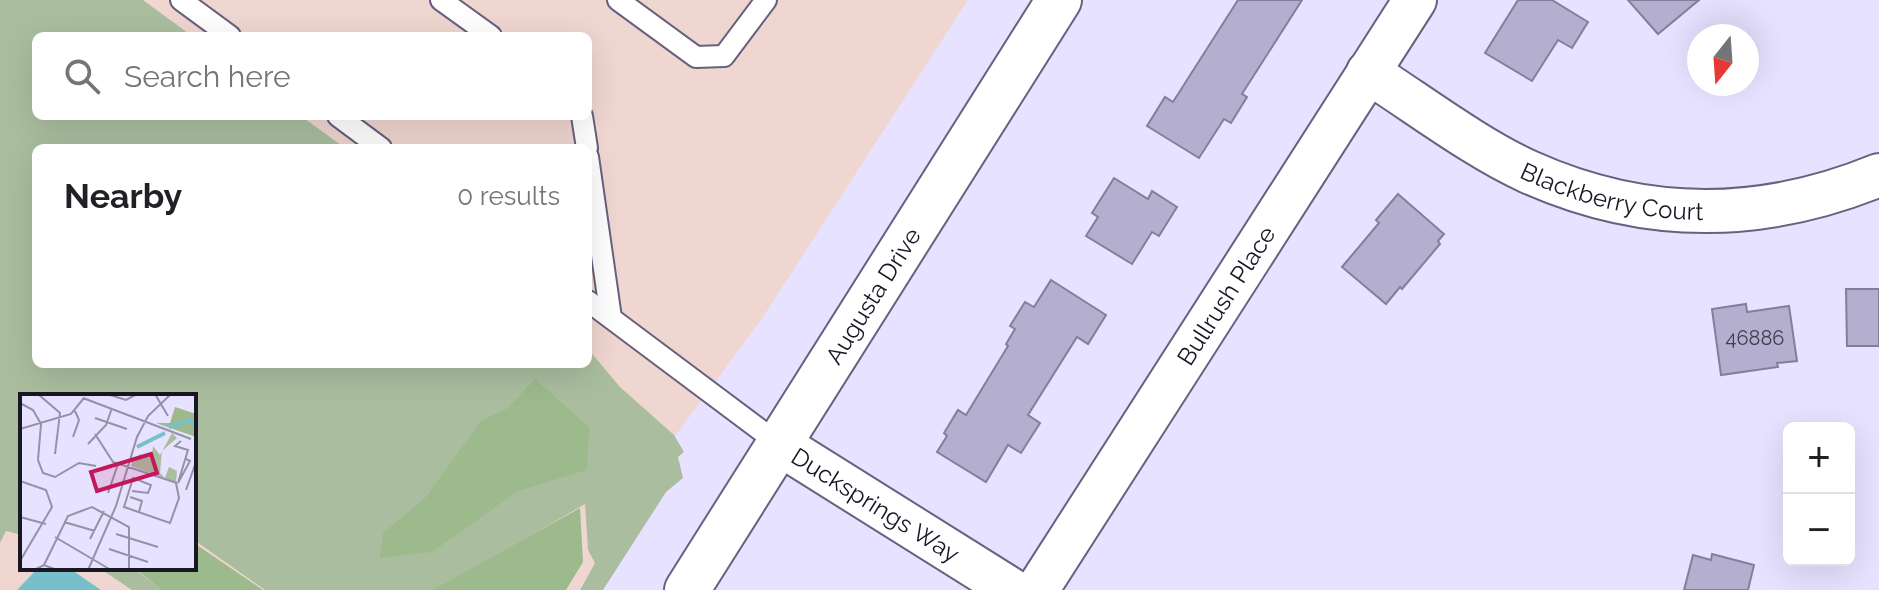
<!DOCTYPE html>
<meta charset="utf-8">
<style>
:root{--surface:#fff;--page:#f2f2f2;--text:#202124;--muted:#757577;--line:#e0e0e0}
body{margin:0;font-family:Raleway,sans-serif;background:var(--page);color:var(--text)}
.controls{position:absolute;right:24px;bottom:24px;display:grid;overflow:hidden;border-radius:12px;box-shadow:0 8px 32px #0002}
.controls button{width:72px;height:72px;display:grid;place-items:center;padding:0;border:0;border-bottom:2px solid var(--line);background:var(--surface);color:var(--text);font:40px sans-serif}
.compass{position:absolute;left:1687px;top:24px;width:72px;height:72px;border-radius:50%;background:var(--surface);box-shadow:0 8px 32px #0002;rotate:197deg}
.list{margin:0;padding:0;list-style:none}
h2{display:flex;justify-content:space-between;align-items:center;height:104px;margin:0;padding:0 32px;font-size:34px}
h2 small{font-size:26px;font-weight:400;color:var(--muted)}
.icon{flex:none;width:44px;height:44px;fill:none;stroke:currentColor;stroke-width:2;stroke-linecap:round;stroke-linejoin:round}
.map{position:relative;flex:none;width:1879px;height:590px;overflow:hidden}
.search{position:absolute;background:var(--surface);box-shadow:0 8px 32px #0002;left:32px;top:32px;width:560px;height:88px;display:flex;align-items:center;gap:20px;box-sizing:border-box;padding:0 28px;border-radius:12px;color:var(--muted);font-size:30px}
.panel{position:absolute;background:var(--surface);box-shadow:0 8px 32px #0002;left:32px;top:144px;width:560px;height:224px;border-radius:12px}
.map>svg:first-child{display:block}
</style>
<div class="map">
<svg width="1879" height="590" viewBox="0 0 1879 590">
<rect width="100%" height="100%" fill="#e7e2ff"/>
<path fill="#f0d6d0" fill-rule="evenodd" d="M 0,0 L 968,0 L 761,320 L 661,455 L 579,590 L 0,590 ZM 36,36 L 588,36 L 588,116 L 36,116 ZM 36,148 L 588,148 L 588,364 L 36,364 ZM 22,396 L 194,396 L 194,568 L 22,568 Z"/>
<g fill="#aabe9f">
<path d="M 0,0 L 143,0 L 192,36 L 36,36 L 36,116 L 301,116 L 345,148 L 36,148 L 36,364 L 588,364 L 588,349 L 620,387 L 674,435 L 684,452 L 678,457 L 683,478 L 666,492 L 603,590 L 580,590 L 595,563 L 588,550 L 585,504 L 438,590 L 265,590 L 194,540 L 194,396 L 22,396 L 22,535 L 6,531 L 0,543 Z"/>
<path d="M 99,568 L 134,568 L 161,590 L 132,590 Z"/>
</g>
<g fill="#9cba8b">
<path d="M 535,379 L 589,427 L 587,470 L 518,491 L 432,552 L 380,558 L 383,533 L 425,498 L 481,421 L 508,408 Z"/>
<path d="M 580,508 L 583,562 L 566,590 L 433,590 Z"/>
<path d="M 194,543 L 263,590 L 161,590 L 135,568 L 194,568 Z"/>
</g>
<path fill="#78c0c9" d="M 38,568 L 69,568 L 101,590 L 17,590 Z"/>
<g fill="#b4aecf" stroke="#847e9e" stroke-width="2">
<path d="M 1238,0 L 1302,0 L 1242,94 L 1247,97 L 1231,123 L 1224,119 L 1199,158 L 1147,126 L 1165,97 L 1173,102 Z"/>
<path d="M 1518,0 L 1552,0 L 1588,22 L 1572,48 L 1558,40 L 1532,81 L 1485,53 Z"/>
<path d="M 1628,0 L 1699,0 L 1658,34 Z"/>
<path d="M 1114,178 L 1148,199 L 1152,191 L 1177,207 L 1159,236 L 1152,232 L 1132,264 L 1086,236 L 1098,217 L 1092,213 Z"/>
<path d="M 1398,194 L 1444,234 L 1438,241 L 1440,244 L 1402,289 L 1400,287 L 1386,304 L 1342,267 L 1379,223 L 1376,220 Z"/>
<path d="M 1051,280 L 1106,315 L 1088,344 L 1077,337 L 1028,415 L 1040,423 L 1021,453 L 1008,445 L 986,482 L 937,452 L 947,436 L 944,433 L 958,410 L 966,415 L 1008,346 L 1006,344 L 1015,329 L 1010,326 L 1025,302 L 1034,307 Z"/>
<path d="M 1846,289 L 1879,289 L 1879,346 L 1847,346 Z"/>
<path d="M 1746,304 L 1747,312 L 1789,306 L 1797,361 L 1777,363 L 1778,367 L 1721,375 L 1712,309 Z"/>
<path d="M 1712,554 L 1754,565 L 1748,590 L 1684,590 L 1693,555 L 1711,560 Z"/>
</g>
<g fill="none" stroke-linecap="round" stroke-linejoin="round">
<g stroke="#66617f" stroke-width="24">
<g id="lane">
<path d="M 181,0 L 230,36"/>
<path d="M 441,0 L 491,36"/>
<path d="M 618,0 L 696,57 L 724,56 L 766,0"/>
<path d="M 338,116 L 381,148"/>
<path d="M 582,116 L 587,148"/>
<path d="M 588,157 L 611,318"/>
<path d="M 588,301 L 779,444"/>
</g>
</g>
<g stroke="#66617f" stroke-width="46">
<g id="street">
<path id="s1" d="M 1368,72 C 1418,104 1476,148 1529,172 C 1645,224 1762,223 1879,175"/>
<path id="s2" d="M 779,444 L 1012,590"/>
<path id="s3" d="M 1037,590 L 1415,0"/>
</g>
</g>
<g stroke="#66617f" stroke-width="48">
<g id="secondary">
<path id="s4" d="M 687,590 L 1059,0"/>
</g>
</g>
<use href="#lane" stroke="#fff" stroke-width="20"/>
<use href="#street" stroke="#fff" stroke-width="42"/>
<use href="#secondary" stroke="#fff" stroke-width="44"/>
</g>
<g text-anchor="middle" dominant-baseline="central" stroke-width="8" stroke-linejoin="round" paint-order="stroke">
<g font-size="20" fill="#403d4e">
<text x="1755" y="338">46886</text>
</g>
<g font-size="24" fill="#191723" stroke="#e7e2ff">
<text stroke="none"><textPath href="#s1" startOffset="276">Blackberry Court</textPath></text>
<text stroke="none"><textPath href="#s4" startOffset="348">Augusta Drive</textPath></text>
<text stroke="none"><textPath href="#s3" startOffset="350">Bullrush Place</textPath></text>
<text stroke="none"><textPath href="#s2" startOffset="114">Ducksprings Way</textPath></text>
</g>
</g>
<g transform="translate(20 394)">
<rect width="176" height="176" fill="#e7e2ff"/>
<path d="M 152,39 L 157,44 L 142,57 L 140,79 L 145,84 L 149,73 L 157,77 L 156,88 L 111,72 L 113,62 L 114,68 L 120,60 L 131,65 L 123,60 L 132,62 L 133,52 L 140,61 Z" fill="#aabe9f"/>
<path d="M 155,13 L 176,20 L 176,43 L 136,29 L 150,29 Z" fill="#9cba8b"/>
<path fill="none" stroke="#78c0c9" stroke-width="4" d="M 149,33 L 170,26 L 176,32M 117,53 L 145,39"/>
<path fill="none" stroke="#9591a7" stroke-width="2" d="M 18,0 L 40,19 L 35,60M 87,0 L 106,6 L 117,0M 135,0 L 148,22M 63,4 L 171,45M 0,9 L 13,16 L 21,30 L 18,66 L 23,79 L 35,83 L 59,69 L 76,72M 75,24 L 107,35M 0,35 L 51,20 L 64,4M 0,37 L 0,63M 75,40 L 93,68 L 157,89M 53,43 L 59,26 L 55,17M 68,50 L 86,31 L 92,14M 0,87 L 26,96 L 32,113 L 0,167M 158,89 L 168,56 L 155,52 L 161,47M 158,89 L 170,67 L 166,65M 166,96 L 176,68M 112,97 L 128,99 L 131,91 L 113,84 L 104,113 L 150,129 L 159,104 L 156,89M 88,99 L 98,70M 110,103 L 122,107 L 119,118M 0,123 L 26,130M 44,128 L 75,137M 96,140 L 138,153M 35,143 L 91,176M 70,145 L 84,117M 89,155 L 128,168M 24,171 L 48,122 L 72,113 L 109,133 L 109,176M 14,176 L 24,171 L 37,176M 68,176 L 96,112 L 117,43 L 128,22 L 151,0"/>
<path fill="#c2185b" fill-opacity="0.15" stroke="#c2185b" stroke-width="4" d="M 131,60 L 137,79 L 77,97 L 71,78 Z"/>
<rect width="176" height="176" fill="none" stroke="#191723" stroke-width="4"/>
</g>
</svg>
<div class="controls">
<button>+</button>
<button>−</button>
</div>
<svg class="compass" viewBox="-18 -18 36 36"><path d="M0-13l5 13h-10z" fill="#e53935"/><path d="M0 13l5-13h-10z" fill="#757577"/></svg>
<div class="search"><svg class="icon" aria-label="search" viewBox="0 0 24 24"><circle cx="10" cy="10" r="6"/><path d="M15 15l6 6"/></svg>Search here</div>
<section class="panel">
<h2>Nearby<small>0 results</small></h2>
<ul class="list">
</ul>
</section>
</div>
